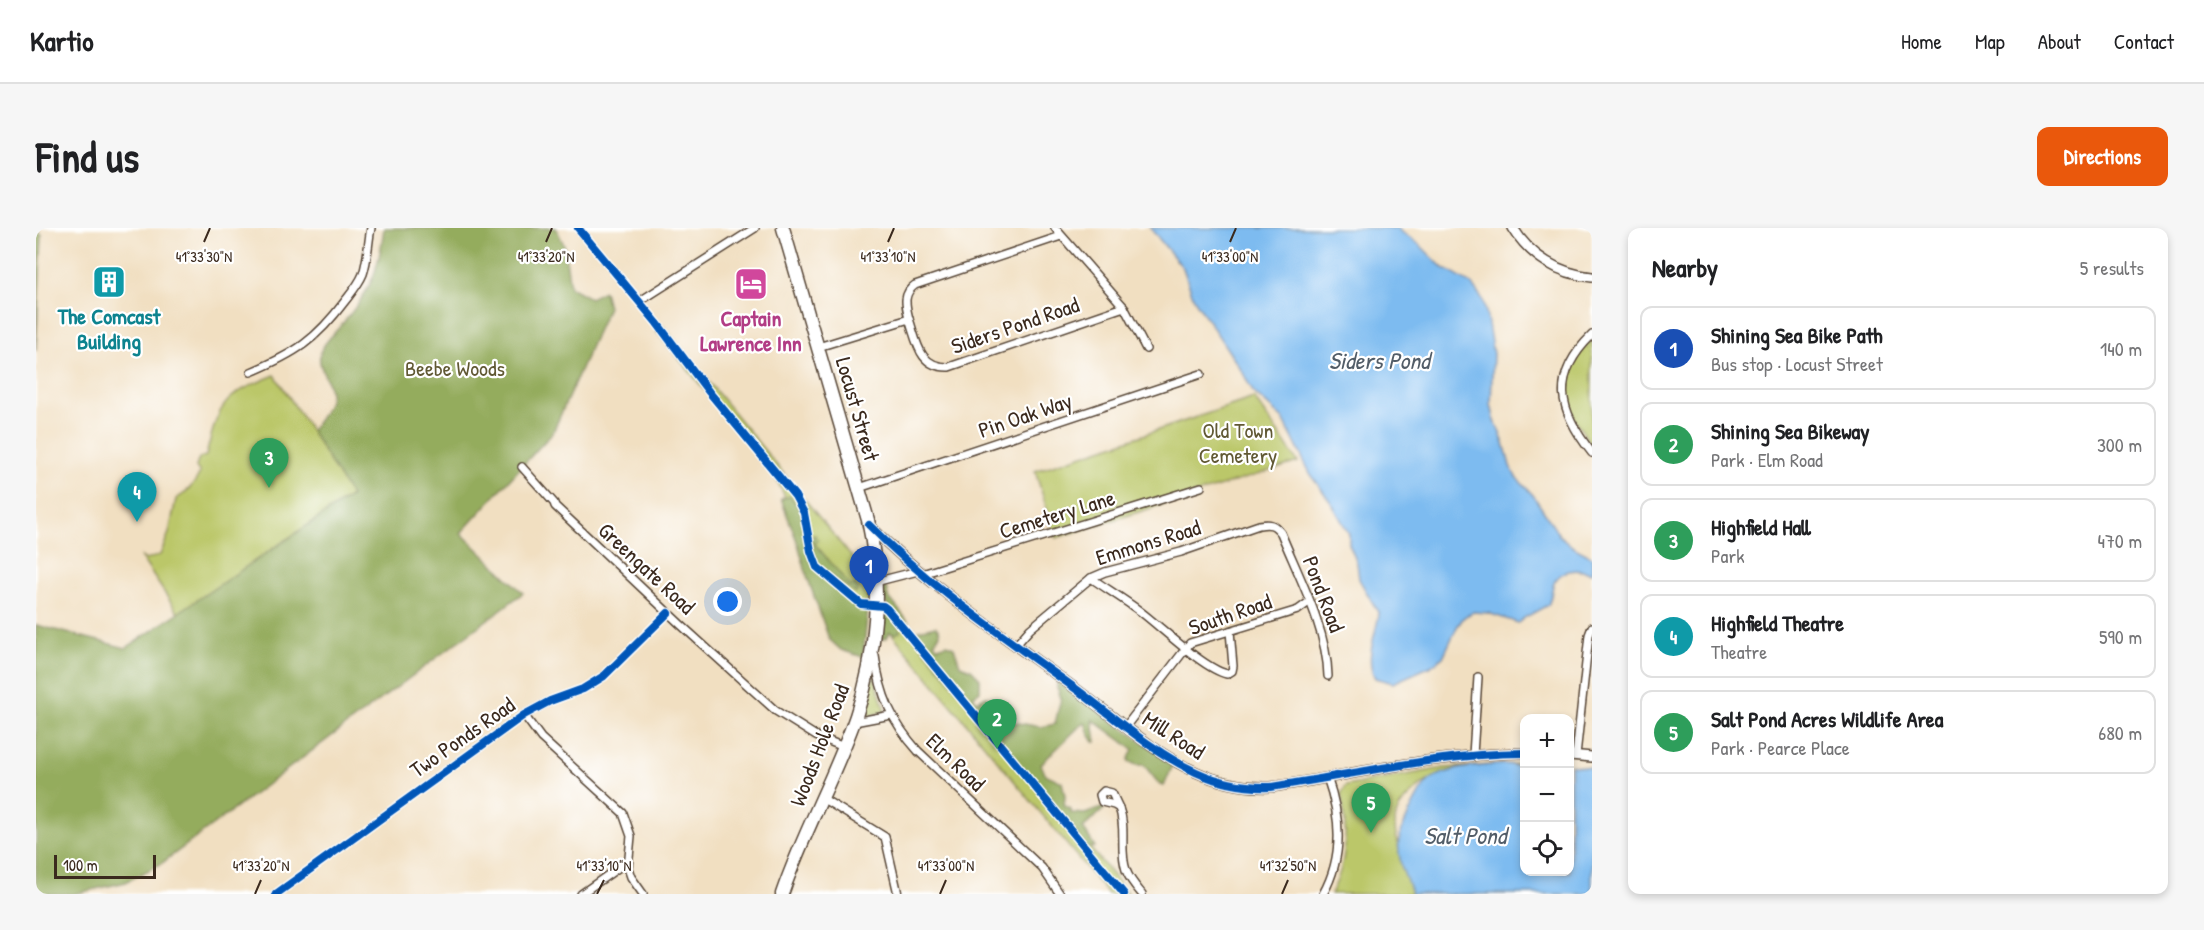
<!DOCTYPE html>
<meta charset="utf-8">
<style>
:root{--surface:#fff;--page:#f6f6f6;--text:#202124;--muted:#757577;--line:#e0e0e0;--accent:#ea580c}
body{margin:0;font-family:"Patrick Hand",sans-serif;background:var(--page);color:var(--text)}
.controls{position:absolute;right:18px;bottom:18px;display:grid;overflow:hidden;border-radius:12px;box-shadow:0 3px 9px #0003}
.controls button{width:54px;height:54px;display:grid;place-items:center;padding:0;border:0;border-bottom:2px solid var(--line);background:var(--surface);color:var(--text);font:30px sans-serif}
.scale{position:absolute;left:18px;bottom:15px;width:102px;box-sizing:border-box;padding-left:6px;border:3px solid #3b2a1e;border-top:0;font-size:16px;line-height:21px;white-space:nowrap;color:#3b2a1e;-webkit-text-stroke:4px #fff;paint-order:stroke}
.you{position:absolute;left:692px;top:374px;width:21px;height:21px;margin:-15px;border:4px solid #fff;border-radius:50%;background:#1a73e8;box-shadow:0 0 0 9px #1a73e833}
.badge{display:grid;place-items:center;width:39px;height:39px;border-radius:50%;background:var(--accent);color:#fff;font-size:20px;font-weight:700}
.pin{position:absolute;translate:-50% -50px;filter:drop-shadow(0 2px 3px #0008)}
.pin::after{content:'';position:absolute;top:32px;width:21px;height:18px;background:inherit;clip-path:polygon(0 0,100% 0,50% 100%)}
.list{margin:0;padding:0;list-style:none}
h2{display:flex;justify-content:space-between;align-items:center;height:78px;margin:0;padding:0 24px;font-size:26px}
h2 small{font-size:20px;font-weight:400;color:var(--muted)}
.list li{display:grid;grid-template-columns:39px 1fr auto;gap:18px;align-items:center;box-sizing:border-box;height:84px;margin:0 12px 12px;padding:0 12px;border:2px solid var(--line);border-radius:12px}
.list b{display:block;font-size:22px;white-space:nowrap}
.list p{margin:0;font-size:20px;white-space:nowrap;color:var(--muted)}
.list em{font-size:20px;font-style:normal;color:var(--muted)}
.icon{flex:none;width:33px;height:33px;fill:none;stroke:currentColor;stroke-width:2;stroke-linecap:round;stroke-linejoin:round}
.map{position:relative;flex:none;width:1556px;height:666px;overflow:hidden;border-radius:12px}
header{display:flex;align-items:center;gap:36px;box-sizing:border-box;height:84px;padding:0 30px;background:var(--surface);border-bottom:2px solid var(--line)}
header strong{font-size:28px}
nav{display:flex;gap:33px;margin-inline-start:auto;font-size:21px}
.intro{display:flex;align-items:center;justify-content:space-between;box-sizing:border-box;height:144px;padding:0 36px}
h1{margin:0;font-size:42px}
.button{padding:15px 27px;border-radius:12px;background:var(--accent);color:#fff;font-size:21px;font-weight:700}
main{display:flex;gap:36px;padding:0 36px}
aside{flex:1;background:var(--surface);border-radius:12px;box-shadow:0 3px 9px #0003}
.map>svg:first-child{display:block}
</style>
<header>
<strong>Kartio</strong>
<nav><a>Home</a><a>Map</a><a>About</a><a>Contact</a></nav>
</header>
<div class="intro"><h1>Find us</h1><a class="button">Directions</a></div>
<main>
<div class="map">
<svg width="1556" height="666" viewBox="0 0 1556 666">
<rect width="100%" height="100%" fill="#fff"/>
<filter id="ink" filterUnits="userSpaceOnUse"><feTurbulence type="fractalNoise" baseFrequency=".0167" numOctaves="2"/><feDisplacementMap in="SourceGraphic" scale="12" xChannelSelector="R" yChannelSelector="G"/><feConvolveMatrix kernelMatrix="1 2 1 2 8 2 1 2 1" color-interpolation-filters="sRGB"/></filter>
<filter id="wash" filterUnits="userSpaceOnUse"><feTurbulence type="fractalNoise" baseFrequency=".008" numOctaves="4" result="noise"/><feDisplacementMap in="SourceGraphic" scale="24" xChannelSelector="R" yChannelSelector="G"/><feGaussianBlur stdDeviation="1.35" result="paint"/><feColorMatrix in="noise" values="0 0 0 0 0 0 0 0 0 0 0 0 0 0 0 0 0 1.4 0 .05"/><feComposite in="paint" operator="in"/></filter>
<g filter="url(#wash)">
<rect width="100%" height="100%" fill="#f1dfc1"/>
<g fill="#bbc769" stroke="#7b7844" stroke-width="1.5">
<path d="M 627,98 L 828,344 L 830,362 L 833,364 L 829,397 L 793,407 L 748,267 L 738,246 L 620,103 Z"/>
<path d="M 1556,111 L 1556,219 L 1538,190 L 1533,178 L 1530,155 L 1539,129 Z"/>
<path d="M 239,147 L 316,267 L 142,385 L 104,328 L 110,332 L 124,327 L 133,305 L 140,271 C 151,265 158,257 164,245 L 160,239 L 163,230 L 170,228 C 183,174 187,168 239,147 Z"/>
<path d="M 1218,170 L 1262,234 L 1020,310 L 999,243 Z"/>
<path d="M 851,373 L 1092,666 L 1072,666 L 848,396 Z"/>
<path d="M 837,448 L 839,450 L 849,483 L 827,490 L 825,488 Z"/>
<path d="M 1470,536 L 1488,536 L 1488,551 C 1442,539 1415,530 1375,566 C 1367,573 1360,581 1359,593 C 1358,617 1372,642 1375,666 L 1295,666 C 1312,633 1312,601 1305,566 L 1310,558 L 1408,540 Z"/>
</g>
<g fill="#94ac5d" stroke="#686b3e" stroke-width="1.5">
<path d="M 0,0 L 6,8 L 0,123 Z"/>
<path d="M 348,0 L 520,0 L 528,17 L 534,59 L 554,70 L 568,63 L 572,79 L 517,204 L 425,305 L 487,365 L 126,635 L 90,654 L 38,666 L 0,666 L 0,397 L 90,420 L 315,268 L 275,203 C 281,193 293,180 294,167 C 295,152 279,138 285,123 C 288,114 301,103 307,95 C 336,60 342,45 348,0 Z"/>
<path d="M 754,268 L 763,279 L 767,287 L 776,332 L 780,339 L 808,361 L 822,376 L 832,380 L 827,429 L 805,422 L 793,411 L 771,348 L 762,316 L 745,271 Z"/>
<path d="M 779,307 L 782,312 L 779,316 L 814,358 L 818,357 L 821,360 L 820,366 L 782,337 L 777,323 L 775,309 Z"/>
<path d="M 849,359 L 852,362 L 851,367 L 880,403 L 899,398 L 903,401 L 904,406 L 898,415 L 902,419 L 911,416 L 918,419 L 924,437 L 935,441 L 944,450 L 944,463 L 937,468 L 941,473 L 950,468 L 969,474 L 972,493 L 1005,499 L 1019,496 L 1025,470 L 1021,459 L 1021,452 L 1136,535 L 1136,539 L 1128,558 L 1124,557 L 1108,537 L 1100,537 L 1092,533 L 1097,521 L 1057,492 L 1060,514 L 1058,514 L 1053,506 L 1049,495 L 1045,497 L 1005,536 L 1009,546 L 1026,554 L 1029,568 L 1028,578 L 1035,581 L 1035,585 L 1049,586 L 1068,579 L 1068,581 L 1047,600 L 1059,619 L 1052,620 L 850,375 L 847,370 L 847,360 Z"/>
<path d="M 849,383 L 864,400 L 864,404 L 858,406 L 854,404 L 849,411 L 846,411 L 847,384 Z"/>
</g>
<g fill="#7dbbf0" stroke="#5c7287" stroke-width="1.5">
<path d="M 1114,0 L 1362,0 L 1364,3 L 1384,17 L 1406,39 L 1435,56 L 1446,70 L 1450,84 L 1457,126 L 1455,176 L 1458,190 L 1469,218 L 1474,238 L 1480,249 L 1497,267 L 1523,307 L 1537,319 L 1556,329 L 1556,345 C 1543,341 1527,340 1519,353 C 1515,360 1516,370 1512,377 L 1488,390 L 1482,395 L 1452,385 L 1437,384 L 1428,389 L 1421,399 L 1407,429 L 1395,438 L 1357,455 L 1339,450 C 1328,431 1340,406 1343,386 L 1323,351 L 1321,335 L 1313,316 L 1313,306 L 1296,276 L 1274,245 L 1247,191 L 1217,164 L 1207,145 L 1158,71 L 1147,40 Z"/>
<path d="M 1471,536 L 1488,540 L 1488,644 L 1534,644 L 1534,537 L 1556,540 L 1556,666 L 1375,666 C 1373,654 1365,643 1364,631 C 1363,626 1362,618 1363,613 C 1365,600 1384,559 1394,552 C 1414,538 1448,538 1471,536 Z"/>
</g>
</g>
<g filter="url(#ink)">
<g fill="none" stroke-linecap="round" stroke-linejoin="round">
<g stroke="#564536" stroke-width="10">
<g id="minor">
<path d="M 1019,0 L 1088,79 L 1110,121"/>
<path d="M 609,70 L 719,0"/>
<path d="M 873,91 C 870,78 866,66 879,57 L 1025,8"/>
<path d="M 1556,107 C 1514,148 1522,182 1556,225"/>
<path d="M 782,119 L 873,91 C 881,114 883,140 913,139 L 1088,79"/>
<path d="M 215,144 C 260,125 280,112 309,73 C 316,64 323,56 327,46 C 332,31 332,15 335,0"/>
<path d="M 486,239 L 518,275 L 519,278 L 644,396 L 740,483 L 780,508 L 808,519"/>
<path d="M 823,260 L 1165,146"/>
<path d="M 886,346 L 1165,259"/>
<path d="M 1055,350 C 1071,361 1089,372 1105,384 C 1125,399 1168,441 1191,446 L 1196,443 L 1197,438 L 1194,403"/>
<path d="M 839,354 L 882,343"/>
<path d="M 980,417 L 994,401 L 1055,350 L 1069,344 L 1145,324 L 1223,297 C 1234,295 1238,296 1245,305 C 1263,349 1291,401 1292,448"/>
<path d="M 839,428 C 844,467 856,494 882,523 L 1006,640 L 1024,666"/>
<path d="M 488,487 L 505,510 L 587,585 L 595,608 L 592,640 L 595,649 L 607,666"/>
<path d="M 818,494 L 855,487"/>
<path d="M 1090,498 L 1154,415 L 1262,382 L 1273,374"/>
<path d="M 1437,527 L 1442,449"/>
<path d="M 1540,527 L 1553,407 L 1556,399"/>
<path d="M 1068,563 L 1076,565 L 1083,580 L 1078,577 L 1066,574 L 1064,567 Z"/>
<path d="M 786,570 L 849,609 L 862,666"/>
<path d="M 1083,580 C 1091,600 1083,622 1090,642 C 1093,651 1100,659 1106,666"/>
<path d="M 240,666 L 488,487 L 514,473 L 547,461 L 568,448 L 632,385"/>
<path d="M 545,666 L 592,633"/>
<path d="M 1287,666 C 1308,628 1305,589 1291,549"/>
</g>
</g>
<g stroke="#564536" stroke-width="12">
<g id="tertiary">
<path d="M 1477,0 C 1494,28 1523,46 1556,49"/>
<path d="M 833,297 C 895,360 969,409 1040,461 C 1078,489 1118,525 1160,544 C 1184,555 1209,560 1235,559 C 1321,546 1401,526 1488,525"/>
<path d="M 1534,527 L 1556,529"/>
</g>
</g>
<g stroke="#564536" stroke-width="15">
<path id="trunk" d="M 746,666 C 767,605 799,548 820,488 C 841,427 846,355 832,292 L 747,0"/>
</g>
<use href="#minor" stroke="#fff" stroke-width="7"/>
<use href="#tertiary" stroke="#fff" stroke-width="9"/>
<use href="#trunk" stroke="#fff" stroke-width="12"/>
<g stroke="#fff" stroke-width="11">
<g id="cycleway">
<path d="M 542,0 L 621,95 L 673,164 L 759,268 L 768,285 L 775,323 L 781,339 L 825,376 L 847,378 L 851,381 L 1088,666"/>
<path d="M 833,297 C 895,360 969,409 1040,461 C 1078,489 1118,525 1160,544 C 1184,555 1209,560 1235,559 C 1321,546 1401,526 1488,525"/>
<path d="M 240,666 L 488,487 L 514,473 L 547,461 L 568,448 L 632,385"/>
</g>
</g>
<use href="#cycleway" stroke="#0057b8" stroke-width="8"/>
</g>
</g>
<path fill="none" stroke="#3b2a1e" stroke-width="2" d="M 168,14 L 174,0M 510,14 L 516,0M 852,14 L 858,0M 1194,14 L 1200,0M 219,666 L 225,652M 561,666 L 568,652M 904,666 L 910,652M 1246,666 L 1252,652"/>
<defs>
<g id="building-square" transform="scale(1.725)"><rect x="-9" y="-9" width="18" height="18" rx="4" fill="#0f9aa8" stroke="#fff"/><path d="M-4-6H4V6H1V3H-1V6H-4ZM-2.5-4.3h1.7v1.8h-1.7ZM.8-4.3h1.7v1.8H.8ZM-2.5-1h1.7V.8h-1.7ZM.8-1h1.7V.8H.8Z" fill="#fff"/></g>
<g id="hotel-square" transform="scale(1.725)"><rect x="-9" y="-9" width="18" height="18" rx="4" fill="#d1479c" stroke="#fff"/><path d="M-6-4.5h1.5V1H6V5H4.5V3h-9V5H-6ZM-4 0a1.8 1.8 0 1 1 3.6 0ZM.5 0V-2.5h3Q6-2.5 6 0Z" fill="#fff"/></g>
</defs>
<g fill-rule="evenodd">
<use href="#building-square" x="73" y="54"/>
<use href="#hotel-square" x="715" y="56"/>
</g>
<g text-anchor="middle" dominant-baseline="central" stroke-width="4.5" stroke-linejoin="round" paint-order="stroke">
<g font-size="22" font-weight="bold" fill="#0d838f" stroke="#fff">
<text x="73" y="88">The Comcast<tspan x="73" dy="25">Building</tspan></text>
</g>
<g font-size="22" font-weight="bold" fill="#b23c85" stroke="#fff">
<text x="715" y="90">Captain<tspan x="715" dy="25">Lawrence Inn</tspan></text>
</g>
<g font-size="22" fill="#3b2a1e" stroke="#fff">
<text transform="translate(979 97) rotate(-19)">Siders Pond Road</text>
<text transform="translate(822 181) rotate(74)">Locust Street</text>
<text transform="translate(989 187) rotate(-19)">Pin Oak Way</text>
<text transform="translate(1021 286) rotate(-17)">Cemetery Lane</text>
<text transform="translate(1112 314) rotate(-17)">Emmons Road</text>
<text transform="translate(611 340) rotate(43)">Greengate Road</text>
<text transform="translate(1288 366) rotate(69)">Pond Road</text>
<text transform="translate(1194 386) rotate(-19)">South Road</text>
<text transform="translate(1138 507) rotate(33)">Mill Road</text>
<text transform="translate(426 509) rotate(-35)">Two Ponds Road</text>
<text transform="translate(783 517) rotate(-69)">Woods Hole Road</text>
<text transform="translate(920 534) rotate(44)">Elm Road</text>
</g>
<g font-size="22" fill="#615934" stroke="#fff">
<text x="419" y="140">Beebe Woods</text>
<text x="1202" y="202">Old Town<tspan x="1202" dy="25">Cemetery</tspan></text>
</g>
<g font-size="24" font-style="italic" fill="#525d68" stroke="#fff">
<text x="1343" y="132">Siders Pond</text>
<text x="1429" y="607">Salt Pond</text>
</g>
</g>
<g font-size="15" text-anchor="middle" fill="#3b2a1e" stroke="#fff" stroke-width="4.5" stroke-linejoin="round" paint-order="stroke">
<text x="168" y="34">41°33'30"N</text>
<text x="1194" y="34">41°33'00"N</text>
<text x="510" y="34">41°33'20"N</text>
<text x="852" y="34">41°33'10"N</text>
<text x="225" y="643">41°33'20"N</text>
<text x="568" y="643">41°33'10"N</text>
<text x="910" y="643">41°33'00"N</text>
<text x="1252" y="643">41°32'50"N</text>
</g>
</svg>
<div class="controls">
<button>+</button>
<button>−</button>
<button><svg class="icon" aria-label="locate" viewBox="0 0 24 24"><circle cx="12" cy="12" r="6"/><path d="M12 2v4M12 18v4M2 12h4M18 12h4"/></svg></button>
</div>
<div class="scale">100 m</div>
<div class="you"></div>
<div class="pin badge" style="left:833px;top:368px;background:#1a4fb4">1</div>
<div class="pin badge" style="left:961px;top:521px;background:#2e9e5b">2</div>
<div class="pin badge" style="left:233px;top:260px;background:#2e9e5b">3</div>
<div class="pin badge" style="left:101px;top:294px;background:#0f9aa8">4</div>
<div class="pin badge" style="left:1335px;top:605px;background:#2e9e5b">5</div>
</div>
<aside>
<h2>Nearby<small>5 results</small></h2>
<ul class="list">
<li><span class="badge" style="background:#1a4fb4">1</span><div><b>Shining Sea Bike Path</b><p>Bus stop · Locust Street</p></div><em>140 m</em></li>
<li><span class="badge" style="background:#2e9e5b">2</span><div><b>Shining Sea Bikeway</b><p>Park · Elm Road</p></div><em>300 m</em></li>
<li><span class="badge" style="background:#2e9e5b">3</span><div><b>Highfield Hall</b><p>Park</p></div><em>470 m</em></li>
<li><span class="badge" style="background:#0f9aa8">4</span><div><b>Highfield Theatre</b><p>Theatre</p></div><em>590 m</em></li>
<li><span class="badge" style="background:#2e9e5b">5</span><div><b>Salt Pond Acres Wildlife Area</b><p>Park · Pearce Place</p></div><em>680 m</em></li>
</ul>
</aside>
</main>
